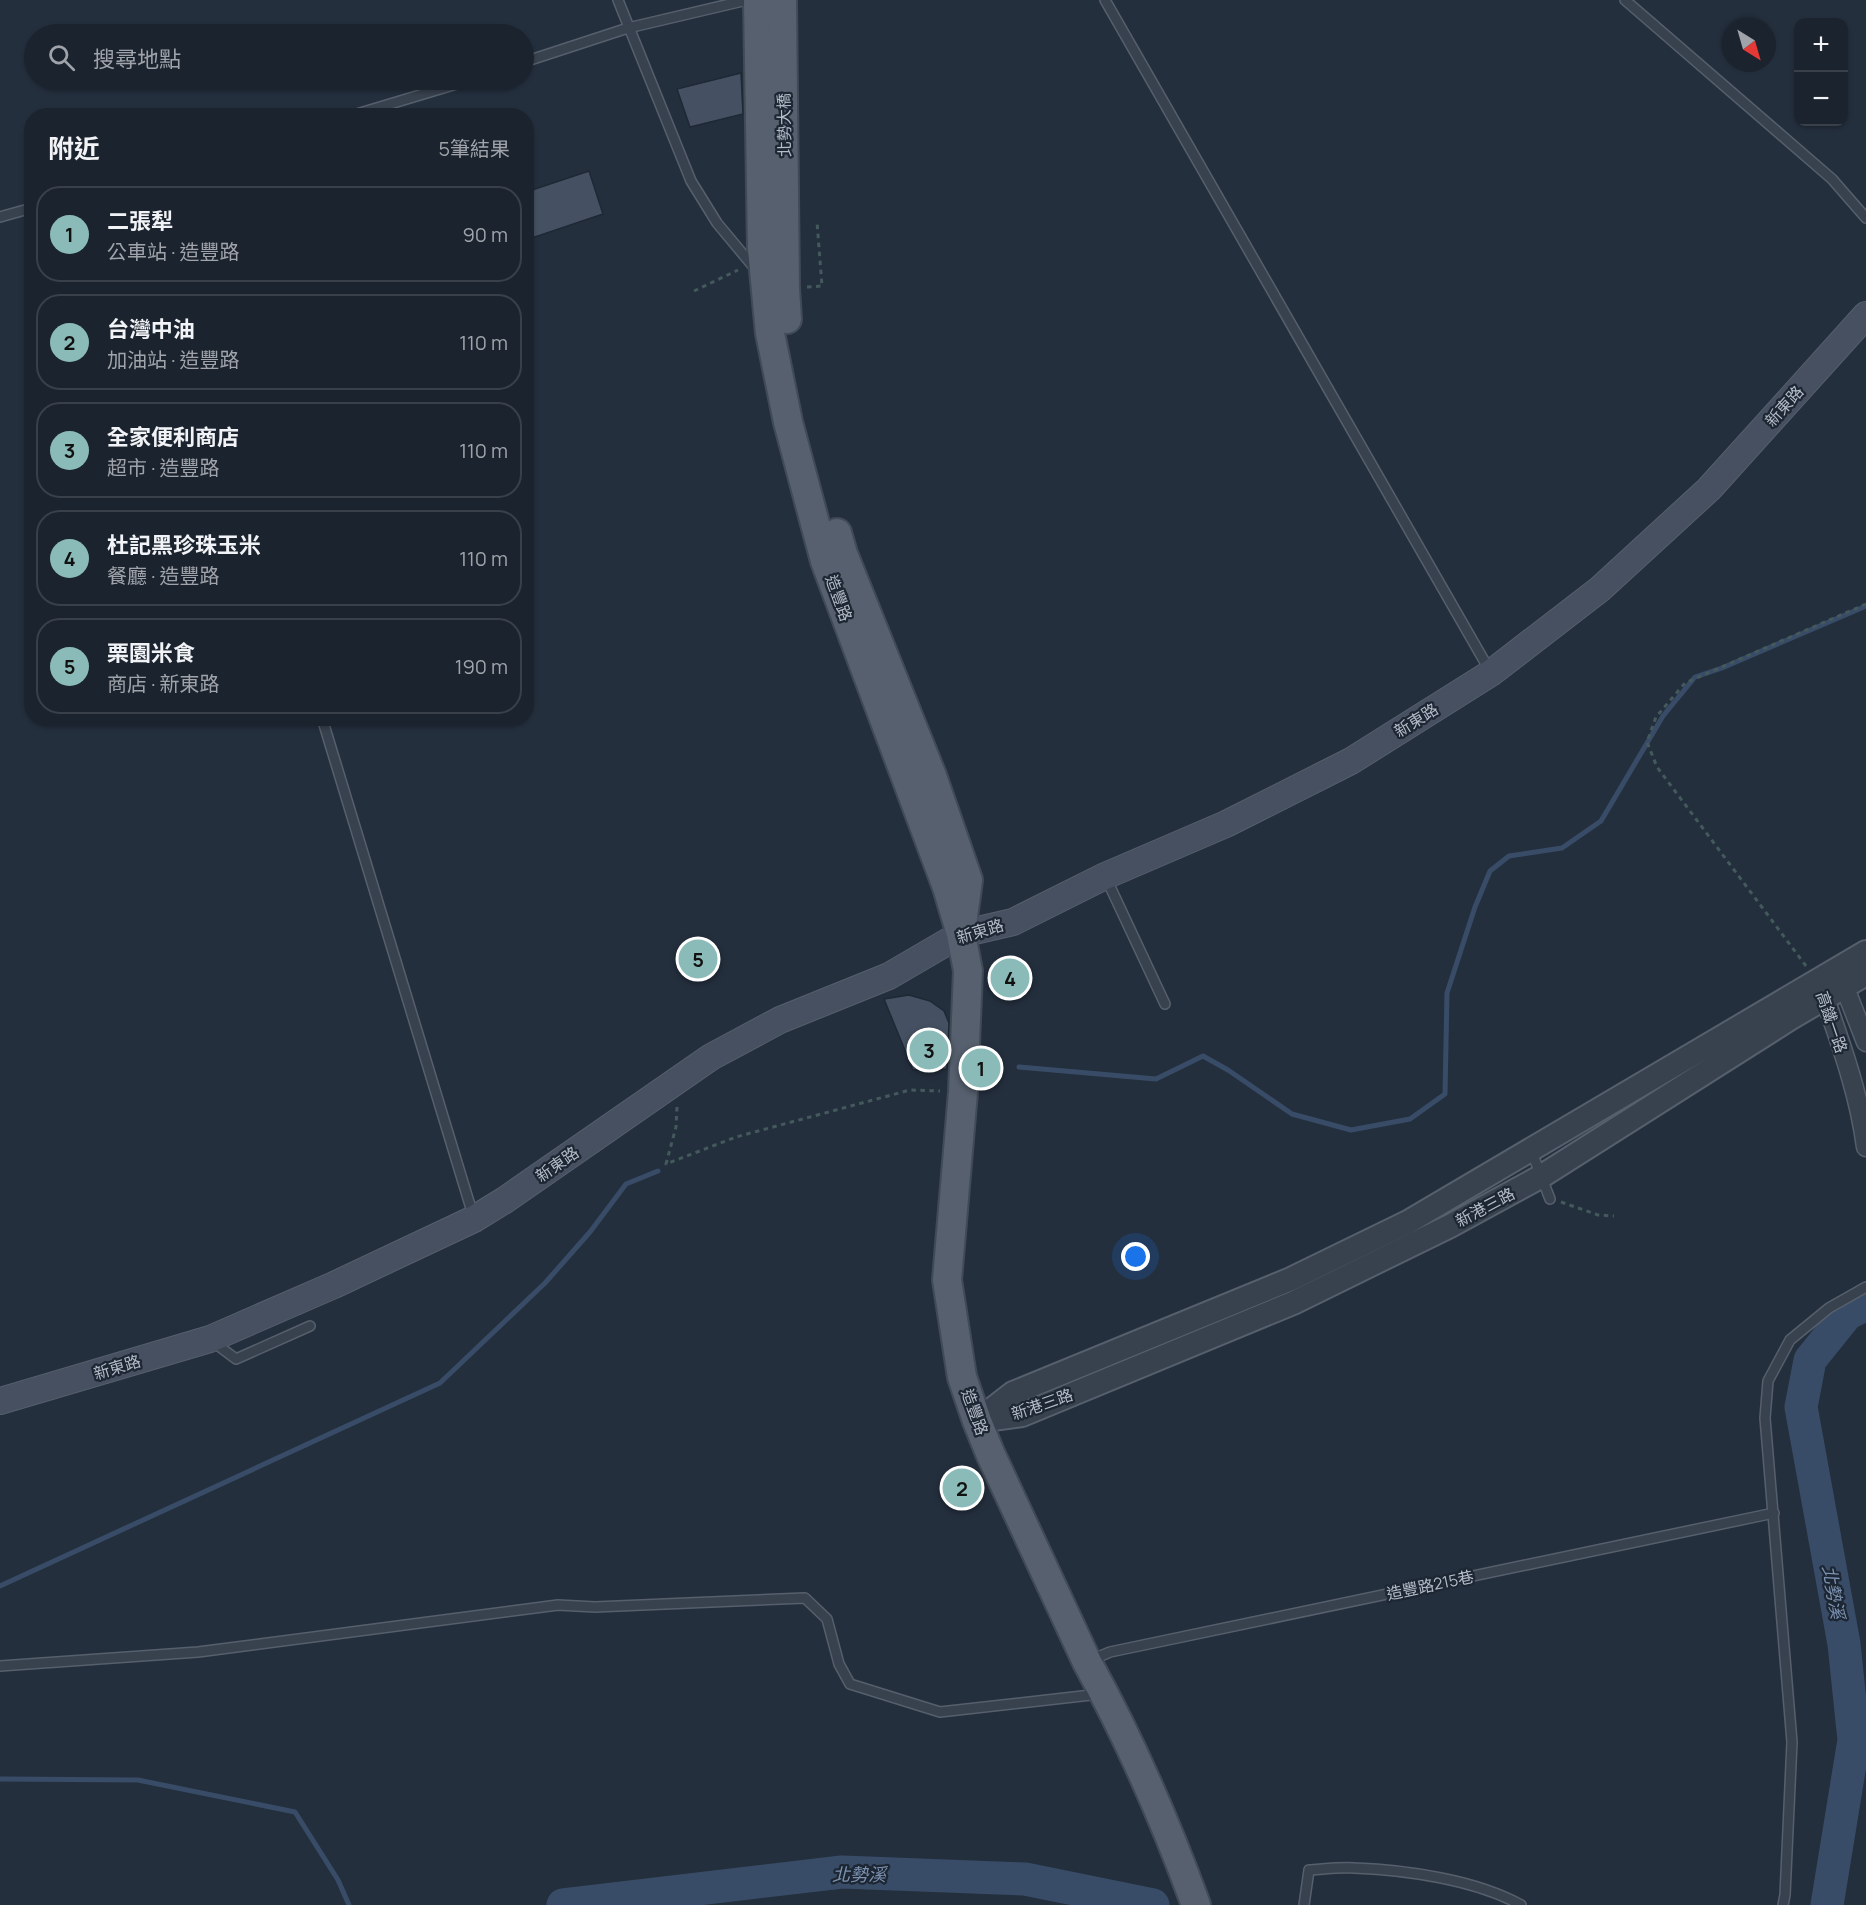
<!DOCTYPE html>
<html lang="zh-TW">
<meta charset="utf-8">
<style>
:root{--surface:#1b232e;--page:#242b36;--text:#f1f3f6;--muted:#a0a4aa;--line:#39404a;--accent:#8bbbb9}
body{margin:0;font-family:Manrope,"Noto Sans TC",sans-serif;background:var(--page);color:var(--text)}
.controls{position:absolute;right:18px;top:18px;display:grid;overflow:hidden;border-radius:12px;box-shadow:0 2px 4px #0004}
.controls button{width:54px;height:54px;display:grid;place-items:center;padding:0;border:0;border-bottom:2px solid var(--line);background:var(--surface);color:var(--text);font:30px sans-serif}
.compass{position:absolute;left:1722px;top:18px;width:54px;height:54px;border-radius:50%;background:var(--surface);box-shadow:0 2px 4px #0004;rotate:143deg}
.you{position:absolute;left:1136px;top:1257px;width:21px;height:21px;margin:-15px;border:4px solid #fff;border-radius:50%;background:#1a73e8;box-shadow:0 0 0 9px #1a73e833}
.badge{display:grid;place-items:center;width:39px;height:39px;border-radius:50%;background:var(--accent);color:#111;font-size:20px;font-weight:700}
.pin{position:absolute;translate:-50% -50%;border:3px solid #fff;box-shadow:0 2px 6px #0006}
.list{margin:0;padding:0;list-style:none}
h2{display:flex;justify-content:space-between;align-items:center;height:78px;margin:0;padding:0 24px;font-size:26px}
h2 small{font-size:20px;font-weight:400;color:var(--muted)}
.list li{display:grid;grid-template-columns:39px 1fr auto;gap:18px;align-items:center;box-sizing:border-box;height:96px;margin:0 12px 12px;padding:0 12px;border:2px solid var(--line);border-radius:24px}
.list b{display:block;font-size:22px;white-space:nowrap}
.list p{margin:0;font-size:20px;white-space:nowrap;color:var(--muted)}
.list em{font-size:20px;font-style:normal;color:var(--muted)}
.icon{flex:none;width:33px;height:33px;fill:none;stroke:currentColor;stroke-width:2;stroke-linecap:round;stroke-linejoin:round}
.map{position:relative;flex:none;width:1866px;height:1905px;overflow:hidden}
.search{position:absolute;background:var(--surface);box-shadow:0 2px 4px #0004;left:24px;top:24px;width:510px;height:66px;display:flex;align-items:center;gap:15px;box-sizing:border-box;padding:0 21px;border-radius:33px;color:var(--muted);font-size:22px}
.panel{position:absolute;background:var(--surface);box-shadow:0 2px 4px #0004;left:24px;top:108px;width:510px;height:618px;border-radius:24px}
.map>svg:first-child{display:block}
</style>
<div class="map">
<svg width="1866" height="1905" viewBox="0 0 1866 1905">
<rect width="100%" height="100%" fill="#242f3e"/>
<g fill="none" stroke-linecap="round" stroke-linejoin="round">
<g stroke="#394c67" stroke-width="5">
<path d="M 1019,1067 L 1156,1079 L 1203,1056 L 1228,1070 L 1292,1114 L 1351,1130 L 1410,1119 L 1445,1094 L 1447,993 L 1475,907 L 1490,871 L 1509,856 L 1562,848 L 1601,821 L 1663,716 L 1695,677 L 1722,668 L 1866,606"/>
<path d="M 0,1586 L 440,1383 L 545,1283 L 590,1232 L 626,1184 L 658,1171"/>
<path d="M 0,1779 L 138,1780 L 295,1812 L 338,1880 L 349,1905"/>
</g>
<g stroke="#394c67" stroke-width="33">
<path d="M 563,1905 L 842,1872 L 1025,1879 L 1153,1905"/>
<path d="M 1827,1905 L 1854,1740 L 1844,1644 L 1801,1407 L 1810,1360 L 1847,1314 L 1866,1304"/>
</g>
</g>
<g fill="#455162" stroke="#1f2835" stroke-width="1.5">
<path d="M 741,73 L 743,114 L 690,127 L 677,89 Z"/>
<path d="M 589,171 L 603,214 L 526,240 L 526,192 Z"/>
<path d="M 909,995 L 930,1001 L 944,1011 L 949,1023 L 947,1069 L 913,1070 L 884,999 Z"/>
</g>
<g fill="none" stroke-linecap="round" stroke-linejoin="round">
<g stroke="#565f6c" stroke-width="12">
<g id="service">
<path d="M 618,0 L 691,181 L 717,223 L 757,271"/>
<path d="M 1105,0 L 1490,671"/>
<path d="M 1625,0 L 1832,179 L 1866,218"/>
<path d="M 524,62 L 628,28 L 747,0"/>
<path d="M 350,116 L 470,80"/>
<path d="M 0,217 L 32,208"/>
<path d="M 322,718 L 473,1215"/>
<path d="M 1106,878 L 1165,1004"/>
<path d="M 1531,1150 L 1550,1199"/>
<path d="M 212,1341 L 236,1359 L 310,1326"/>
<path d="M 1089,1661 L 1110,1652 L 1774,1513"/>
<path d="M 0,1666 L 198,1652 L 558,1605 L 595,1607 L 805,1598 L 827,1619 L 839,1664 L 850,1684 L 940,1712 L 1100,1694"/>
<path d="M 1304,1905 L 1309,1870 C 1324,1869 1340,1867 1355,1868 C 1407,1870 1476,1880 1521,1905"/>
<path d="M 1783,1905 L 1785,1895 L 1792,1742 L 1765,1418 L 1768,1381 L 1790,1340 L 1829,1308 L 1866,1287"/>
</g>
</g>
<g stroke="#565f6c" stroke-width="21">
<g id="minor">
<path d="M 1831,984 L 1845,988 L 1866,1042"/>
<path d="M 1821,987 C 1839,1039 1859,1092 1866,1147"/>
</g>
</g>
<g stroke="#565f6c" stroke-width="26">
<g id="tertiary">
<path d="M 977,1421 L 1013,1393 L 1291,1279 L 1408,1222 L 1866,952"/>
<path d="M 978,1421 L 1022,1415 L 1293,1303 L 1450,1226 L 1542,1176 L 1791,1018 L 1866,974"/>
</g>
</g>
<g stroke="#565f6c" stroke-width="28">
<path id="secondary" d="M 0,1401 L 210,1339 L 334,1285 L 474,1219 L 505,1200 L 711,1057 L 780,1020 L 889,976 L 961,934 L 1013,922 L 1105,876 L 1226,824 L 1351,761 L 1491,673 L 1600,589 L 1709,489 L 1866,315"/>
</g>
<g stroke="#414a57" stroke-width="32">
<g id="primary">
<path d="M 758,0 L 762,249 L 770,333 L 788,422 L 825,561 L 947,887 L 961,934 L 968,971 L 963,1092 L 947,1280 L 962,1377 L 977,1421 L 990,1453 L 1087,1662 C 1129,1738 1166,1823 1196,1905"/>
<path d="M 782,0 L 785,289 L 787,319"/>
<path d="M 837,533 L 843,554 L 932,776 L 968,880 L 962,924"/>
</g>
</g>
<g stroke="#44595c" stroke-width="3" stroke-dasharray="4.5 4.5" stroke-linecap="butt">
<path d="M 807,287 L 822,286 L 817,222"/>
<path d="M 694,291 L 738,270"/>
<path d="M 1806,966 L 1657,767 L 1647,742 L 1656,717 L 1685,683 L 1866,604"/>
<path d="M 677,1107 L 676,1127 L 666,1164 L 736,1137 L 910,1090 L 940,1091"/>
<path d="M 1561,1202 L 1598,1215 L 1614,1216"/>
</g>
<use href="#service" stroke="#38414e" stroke-width="9"/>
<use href="#minor" stroke="#38414e" stroke-width="18"/>
<use href="#tertiary" stroke="#38414e" stroke-width="22"/>
<use href="#secondary" stroke="#465061" stroke-width="26"/>
<use href="#primary" stroke="#56606e" stroke-width="28"/>
</g>
<g text-anchor="middle" dominant-baseline="central" stroke-width="4.5" stroke-linejoin="round" paint-order="stroke">
<g font-size="16" fill="#b4bcc9" stroke="#1d2633">
<text transform="translate(784 125) rotate(-91)">北勢大橋</text>
<text transform="translate(1784 406) rotate(-48)">新東路</text>
<text transform="translate(839 598) rotate(70)">造豐路</text>
<text transform="translate(1416 720) rotate(-32)">新東路</text>
<text transform="translate(980 931) rotate(-17)">新東路</text>
<text transform="translate(1832 1022) rotate(71)">高鐵一路</text>
<text transform="translate(557 1164) rotate(-35)">新東路</text>
<text transform="translate(1485 1207) rotate(-28)">新港三路</text>
<text transform="translate(117 1367) rotate(-17)">新東路</text>
<text transform="translate(1042 1404) rotate(-19)">新港三路</text>
<text transform="translate(975 1412) rotate(70)">造豐路</text>
<text transform="translate(1430 1585) rotate(-12)">造豐路215巷</text>
</g>
<g font-size="18" font-style="italic" fill="#7c92b1" stroke="#1d2633">
<text transform="translate(1834 1592) rotate(80)">北勢溪</text>
<text x="859" y="1874">北勢溪</text>
</g>
</g>
</svg>
<div class="controls">
<button>+</button>
<button>−</button>
</div>
<svg class="compass" viewBox="-18 -18 36 36"><path d="M0-13l5 13h-10z" fill="#e53935"/><path d="M0 13l5-13h-10z" fill="#a0a4aa"/></svg>
<div class="you"></div>
<div class="pin badge" style="left:981px;top:1068px">1</div>
<div class="pin badge" style="left:962px;top:1488px">2</div>
<div class="pin badge" style="left:929px;top:1050px">3</div>
<div class="pin badge" style="left:1010px;top:978px">4</div>
<div class="pin badge" style="left:698px;top:959px">5</div>
<div class="search"><svg class="icon" aria-label="search" viewBox="0 0 24 24"><circle cx="10" cy="10" r="6"/><path d="M15 15l6 6"/></svg>搜尋地點</div>
<section class="panel">
<h2>附近<small>5筆結果</small></h2>
<ul class="list">
<li><span class="badge">1</span><div><b>二張犁</b><p>公車站 · 造豐路</p></div><em>90 m</em></li>
<li><span class="badge">2</span><div><b>台灣中油</b><p>加油站 · 造豐路</p></div><em>110 m</em></li>
<li><span class="badge">3</span><div><b>全家便利商店</b><p>超市 · 造豐路</p></div><em>110 m</em></li>
<li><span class="badge">4</span><div><b>杜記黑珍珠玉米</b><p>餐廳 · 造豐路</p></div><em>110 m</em></li>
<li><span class="badge">5</span><div><b>栗園米食</b><p>商店 · 新東路</p></div><em>190 m</em></li>
</ul>
</section>
</div>
